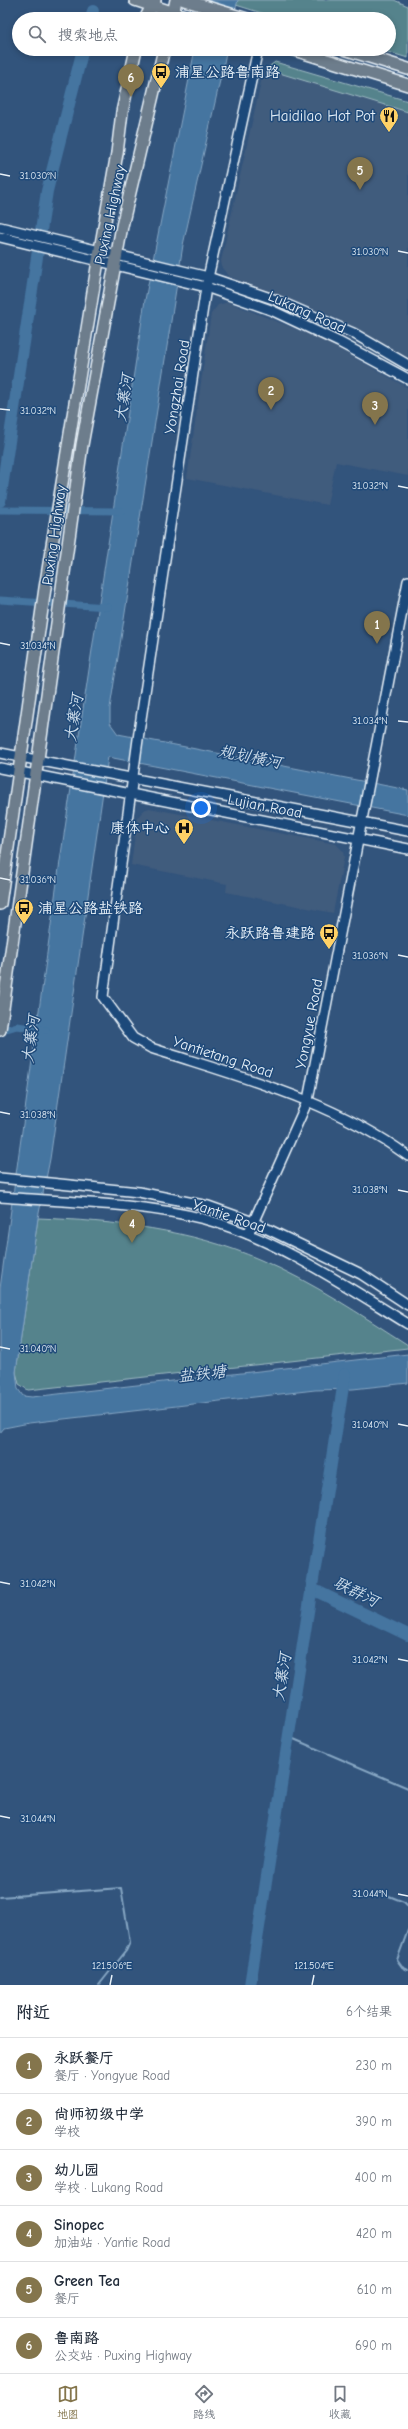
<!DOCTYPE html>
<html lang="zh">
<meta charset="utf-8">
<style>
:root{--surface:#fff;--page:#f6f6f7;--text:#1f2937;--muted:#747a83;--line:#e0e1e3;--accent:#84754c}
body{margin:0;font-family:"Comic Neue","LXGW WenKai TC",sans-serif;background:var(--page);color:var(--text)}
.you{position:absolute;left:201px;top:808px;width:14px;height:14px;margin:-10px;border:3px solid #fff;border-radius:50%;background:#1a73e8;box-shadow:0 0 0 6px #1a73e833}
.badge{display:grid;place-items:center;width:26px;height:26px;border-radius:50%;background:var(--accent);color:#fff;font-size:13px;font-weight:700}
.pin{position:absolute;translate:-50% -33px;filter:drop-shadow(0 1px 2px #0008)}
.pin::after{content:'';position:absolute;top:21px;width:14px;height:12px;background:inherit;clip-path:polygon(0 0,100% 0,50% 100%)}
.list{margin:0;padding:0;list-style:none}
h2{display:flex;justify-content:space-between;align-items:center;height:52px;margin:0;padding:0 16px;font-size:17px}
h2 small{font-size:13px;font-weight:400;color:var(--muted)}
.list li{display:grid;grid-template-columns:26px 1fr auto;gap:12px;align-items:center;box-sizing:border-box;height:56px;padding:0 16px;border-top:1px solid var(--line)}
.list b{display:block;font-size:15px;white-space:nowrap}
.list p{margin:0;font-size:13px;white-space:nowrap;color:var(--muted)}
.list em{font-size:13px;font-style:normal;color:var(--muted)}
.icon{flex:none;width:22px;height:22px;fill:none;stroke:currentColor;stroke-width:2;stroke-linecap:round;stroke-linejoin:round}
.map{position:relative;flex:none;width:408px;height:1985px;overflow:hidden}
.search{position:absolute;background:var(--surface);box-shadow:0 2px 6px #0003;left:12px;right:12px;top:12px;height:44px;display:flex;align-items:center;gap:10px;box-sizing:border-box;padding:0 14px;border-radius:22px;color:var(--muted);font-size:15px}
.sheet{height:388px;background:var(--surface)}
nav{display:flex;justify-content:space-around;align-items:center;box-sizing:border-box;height:56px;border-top:1px solid var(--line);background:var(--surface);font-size:11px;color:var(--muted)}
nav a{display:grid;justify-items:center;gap:2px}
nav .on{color:var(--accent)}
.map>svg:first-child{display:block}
</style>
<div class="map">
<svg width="408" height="1985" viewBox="0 0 408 1985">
<rect width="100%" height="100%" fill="#32547c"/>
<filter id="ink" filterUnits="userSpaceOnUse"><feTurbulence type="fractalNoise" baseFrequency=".025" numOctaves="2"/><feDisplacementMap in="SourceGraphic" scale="8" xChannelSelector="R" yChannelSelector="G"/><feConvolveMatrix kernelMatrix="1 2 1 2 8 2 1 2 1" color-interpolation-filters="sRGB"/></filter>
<g filter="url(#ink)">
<g fill="#405b7d">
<path d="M 266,69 L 408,112 L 408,358 L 329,315 L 230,277 L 222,268 L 221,261 L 263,73 Z"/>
<path d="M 228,302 L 323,340 L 408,388 L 408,476 L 336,462 L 327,505 L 187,478 L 211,314 L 218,305 Z"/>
<path d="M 149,808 L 336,844 L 343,851 L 344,857 L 333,913 L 226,892 L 227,884 L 131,865 L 137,818 L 144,810 Z"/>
</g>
<g fill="#55838c" stroke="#9ebac2">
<path d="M 238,0 L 394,0 L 408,6 L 408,58 L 378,49 L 389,49 L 389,19 L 281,19 L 236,5 Z"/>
<path d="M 275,62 L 408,101 L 408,112 L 266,69 Z"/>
<path d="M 38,1218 C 114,1221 190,1229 261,1260 C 313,1282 361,1315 408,1345 L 408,1348 L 28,1390 L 19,1384 L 16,1372 Z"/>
</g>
<g fill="#4474a0" stroke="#86a6c3">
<path d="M 205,0 L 238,0 L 233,19 L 201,19 Z"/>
<path d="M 195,49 L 227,49 L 183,245 L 110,708 L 110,723 L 118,734 L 408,790 L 408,815 L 108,757 L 50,1159 L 38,1218 L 16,1372 L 18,1389 L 23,1396 L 32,1397 L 408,1354 L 408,1383 L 353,1389 L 315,1390 L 29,1423 L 4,1428 L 0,1433 L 0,1288 L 60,861 L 145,300 Z"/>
</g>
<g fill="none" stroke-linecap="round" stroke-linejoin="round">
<g stroke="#86a6c3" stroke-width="2">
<path d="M 289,1737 L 408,1788"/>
<path d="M 384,1894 L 404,1902 L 408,1906"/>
<path d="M 0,1897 L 121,1888 L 130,1942 L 126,1951 L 99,1985"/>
<path d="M 408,1930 L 397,1960 L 402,1967 L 408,1970"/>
</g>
<g stroke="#4474a0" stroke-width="7">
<path d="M 0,510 L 122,511"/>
<path d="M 0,600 L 108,607"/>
<path d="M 0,1031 L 17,1026 L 46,1030"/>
</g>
<g stroke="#4474a0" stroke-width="12">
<path d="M 91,19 L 93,11"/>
<path d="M 0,501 L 47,191 L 83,49"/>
<path d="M 312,1589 L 408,1635"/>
<path d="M 250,1985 L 345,1374"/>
</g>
<g stroke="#e8f1f8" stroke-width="12">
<g id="minor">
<path d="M 258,49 L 206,287 L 139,732 L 103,997 L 133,1038 L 151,1048 C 240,1077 332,1100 408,1156"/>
<path d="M 0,227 L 208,277 L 276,300 L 353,333 L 408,365"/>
<path d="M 0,237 L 206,287 L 271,310 L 339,342 L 408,379"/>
<path d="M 0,753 L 408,831"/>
<path d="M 0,768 L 408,849"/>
<path d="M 0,1178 L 139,1192 L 208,1206 L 253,1222 L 361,1274 L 408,1305"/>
<path d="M 0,1197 C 65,1202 141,1203 204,1219 C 275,1238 346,1286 408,1324"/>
<path d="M 248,1234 L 308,1100 L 408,581"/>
</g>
</g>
<g stroke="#e8f1f8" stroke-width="14">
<g id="major">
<path d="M 135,0 L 193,19"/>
<path d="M 184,0 L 247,19"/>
<path d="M 145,19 L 155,0"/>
<path d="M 172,19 L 176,0"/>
<path d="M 291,49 L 408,85"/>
<path d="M 344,49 L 408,69"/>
<path d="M 0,904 L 45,588 L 98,261 L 117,153 L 122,112 L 136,49"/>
<path d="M 0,1030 L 82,445 L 122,226 L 164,49"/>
</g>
</g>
<use href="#minor" stroke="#1f4a7a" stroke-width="9"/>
<use href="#major" stroke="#6d7d8c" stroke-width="11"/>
</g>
</g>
<path fill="none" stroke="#e8f1f8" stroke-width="1.5" d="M 0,174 L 10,176M 398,251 L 408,253M 0,409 L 10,410M 398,486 L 408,488M 0,643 L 10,645M 398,721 L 408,722M 0,878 L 10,880M 398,955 L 408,957M 0,1112 L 10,1114M 398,1190 L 408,1192M 0,1347 L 10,1349M 398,1424 L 408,1426M 0,1582 L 10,1584M 398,1659 L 408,1661M 0,1816 L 10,1818M 398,1894 L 408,1896M 110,1985 L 112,1975M 312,1985 L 314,1975"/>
<defs>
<g id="bus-pin" transform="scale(1)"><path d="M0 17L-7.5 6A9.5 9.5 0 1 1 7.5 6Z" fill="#ffd166" stroke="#1f4a7a"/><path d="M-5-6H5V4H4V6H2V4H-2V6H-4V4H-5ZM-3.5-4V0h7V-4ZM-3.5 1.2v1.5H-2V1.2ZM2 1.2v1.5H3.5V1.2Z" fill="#111"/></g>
<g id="restaurant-pin" transform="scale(1)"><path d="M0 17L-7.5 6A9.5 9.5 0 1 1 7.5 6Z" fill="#ffd166" stroke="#1f4a7a"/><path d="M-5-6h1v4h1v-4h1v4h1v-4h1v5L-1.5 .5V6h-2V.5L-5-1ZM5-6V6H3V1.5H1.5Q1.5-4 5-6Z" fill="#111"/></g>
<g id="hospital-pin" transform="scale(1)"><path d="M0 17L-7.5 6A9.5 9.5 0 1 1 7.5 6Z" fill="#ffd166" stroke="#1f4a7a"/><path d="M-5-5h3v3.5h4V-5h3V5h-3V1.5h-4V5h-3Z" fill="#111"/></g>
</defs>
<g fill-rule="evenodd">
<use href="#bus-pin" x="161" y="72"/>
<use href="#restaurant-pin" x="389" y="116"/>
<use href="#hospital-pin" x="184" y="828"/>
<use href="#bus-pin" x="24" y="908"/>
<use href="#bus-pin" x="329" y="933"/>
</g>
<g text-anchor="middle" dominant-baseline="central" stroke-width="3" stroke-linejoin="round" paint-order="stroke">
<g font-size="15" fill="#e8f1f8" stroke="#1f4a7a" text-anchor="end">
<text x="175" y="72" text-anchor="start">浦星公路鲁南路</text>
<text x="375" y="116">Haidilao Hot Pot</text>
<text x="170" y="828">康体中心</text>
<text x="38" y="908" text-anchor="start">浦星公路盐铁路</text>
<text x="315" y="933">永跃路鲁建路</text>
</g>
<g font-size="15" fill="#e8f1f8" stroke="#1f4a7a">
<text transform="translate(110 215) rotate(-78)">Puxing Highway</text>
<text transform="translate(307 312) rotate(24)">Lukang Road</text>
<text transform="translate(177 387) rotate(-81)">Yongzhai Road</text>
<text transform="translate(54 535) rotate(-82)">Puxing Highway</text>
<text transform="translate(265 806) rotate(11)">Lujian Road</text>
<text transform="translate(309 1024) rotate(-79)">Yongyue Road</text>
<text transform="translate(223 1057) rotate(18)">Yantietang Road</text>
<text transform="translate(229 1216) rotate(19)">Yantie Road</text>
</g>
<g font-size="16" font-style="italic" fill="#cfdeeb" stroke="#1f4a7a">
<text transform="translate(124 398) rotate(-81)">大寨河</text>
<text transform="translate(74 718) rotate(-81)">大寨河</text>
<text transform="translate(250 757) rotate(11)">规划横河</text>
<text transform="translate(31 1039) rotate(-82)">大寨河</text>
<text transform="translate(202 1374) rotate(-6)">盐铁塘</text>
<text transform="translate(356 1592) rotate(26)">联群河</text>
<text transform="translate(282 1677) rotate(-81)">大寨河</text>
</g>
</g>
<g font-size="10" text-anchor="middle" fill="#e8f1f8" stroke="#1f4a7a" stroke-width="3" stroke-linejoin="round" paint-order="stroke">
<text x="38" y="179">31.030°N</text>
<text x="370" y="255">31.030°N</text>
<text x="38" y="414">31.032°N</text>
<text x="370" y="489">31.032°N</text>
<text x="38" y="649">31.034°N</text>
<text x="370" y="724">31.034°N</text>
<text x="38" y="883">31.036°N</text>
<text x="370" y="959">31.036°N</text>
<text x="38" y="1118">31.038°N</text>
<text x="370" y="1193">31.038°N</text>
<text x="38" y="1352">31.040°N</text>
<text x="370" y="1428">31.040°N</text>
<text x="38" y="1587">31.042°N</text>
<text x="370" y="1663">31.042°N</text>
<text x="38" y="1822">31.044°N</text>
<text x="370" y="1897">31.044°N</text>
<text x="112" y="1969">121.506°E</text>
<text x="314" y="1969">121.504°E</text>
</g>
</svg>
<div class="you"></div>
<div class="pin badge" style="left:377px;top:644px">1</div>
<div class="pin badge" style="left:271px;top:410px">2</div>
<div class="pin badge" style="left:375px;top:425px">3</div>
<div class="pin badge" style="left:132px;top:1243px">4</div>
<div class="pin badge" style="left:360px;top:190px">5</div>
<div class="pin badge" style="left:131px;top:97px">6</div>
<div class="search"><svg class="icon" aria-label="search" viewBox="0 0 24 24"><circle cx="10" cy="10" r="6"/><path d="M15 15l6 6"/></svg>搜索地点</div>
</div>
<section class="sheet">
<h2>附近<small>6个结果</small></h2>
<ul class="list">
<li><span class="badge">1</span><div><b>永跃餐厅</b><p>餐厅 · Yongyue Road</p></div><em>230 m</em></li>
<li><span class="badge">2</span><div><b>尚师初级中学</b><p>学校</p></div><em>390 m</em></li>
<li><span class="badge">3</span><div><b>幼儿园</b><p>学校 · Lukang Road</p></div><em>400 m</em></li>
<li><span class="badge">4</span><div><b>Sinopec</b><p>加油站 · Yantie Road</p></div><em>420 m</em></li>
<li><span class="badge">5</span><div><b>Green Tea</b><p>餐厅</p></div><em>610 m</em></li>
<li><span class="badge">6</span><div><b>鲁南路</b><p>公交站 · Puxing Highway</p></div><em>690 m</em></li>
</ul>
</section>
<nav>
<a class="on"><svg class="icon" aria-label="map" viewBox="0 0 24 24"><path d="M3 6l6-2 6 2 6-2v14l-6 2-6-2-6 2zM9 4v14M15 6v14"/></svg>地图</a>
<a><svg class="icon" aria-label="directions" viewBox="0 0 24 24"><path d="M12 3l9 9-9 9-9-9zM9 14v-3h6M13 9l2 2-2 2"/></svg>路线</a>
<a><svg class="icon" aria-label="saved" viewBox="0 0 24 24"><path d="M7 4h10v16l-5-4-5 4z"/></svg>收藏</a>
</nav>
